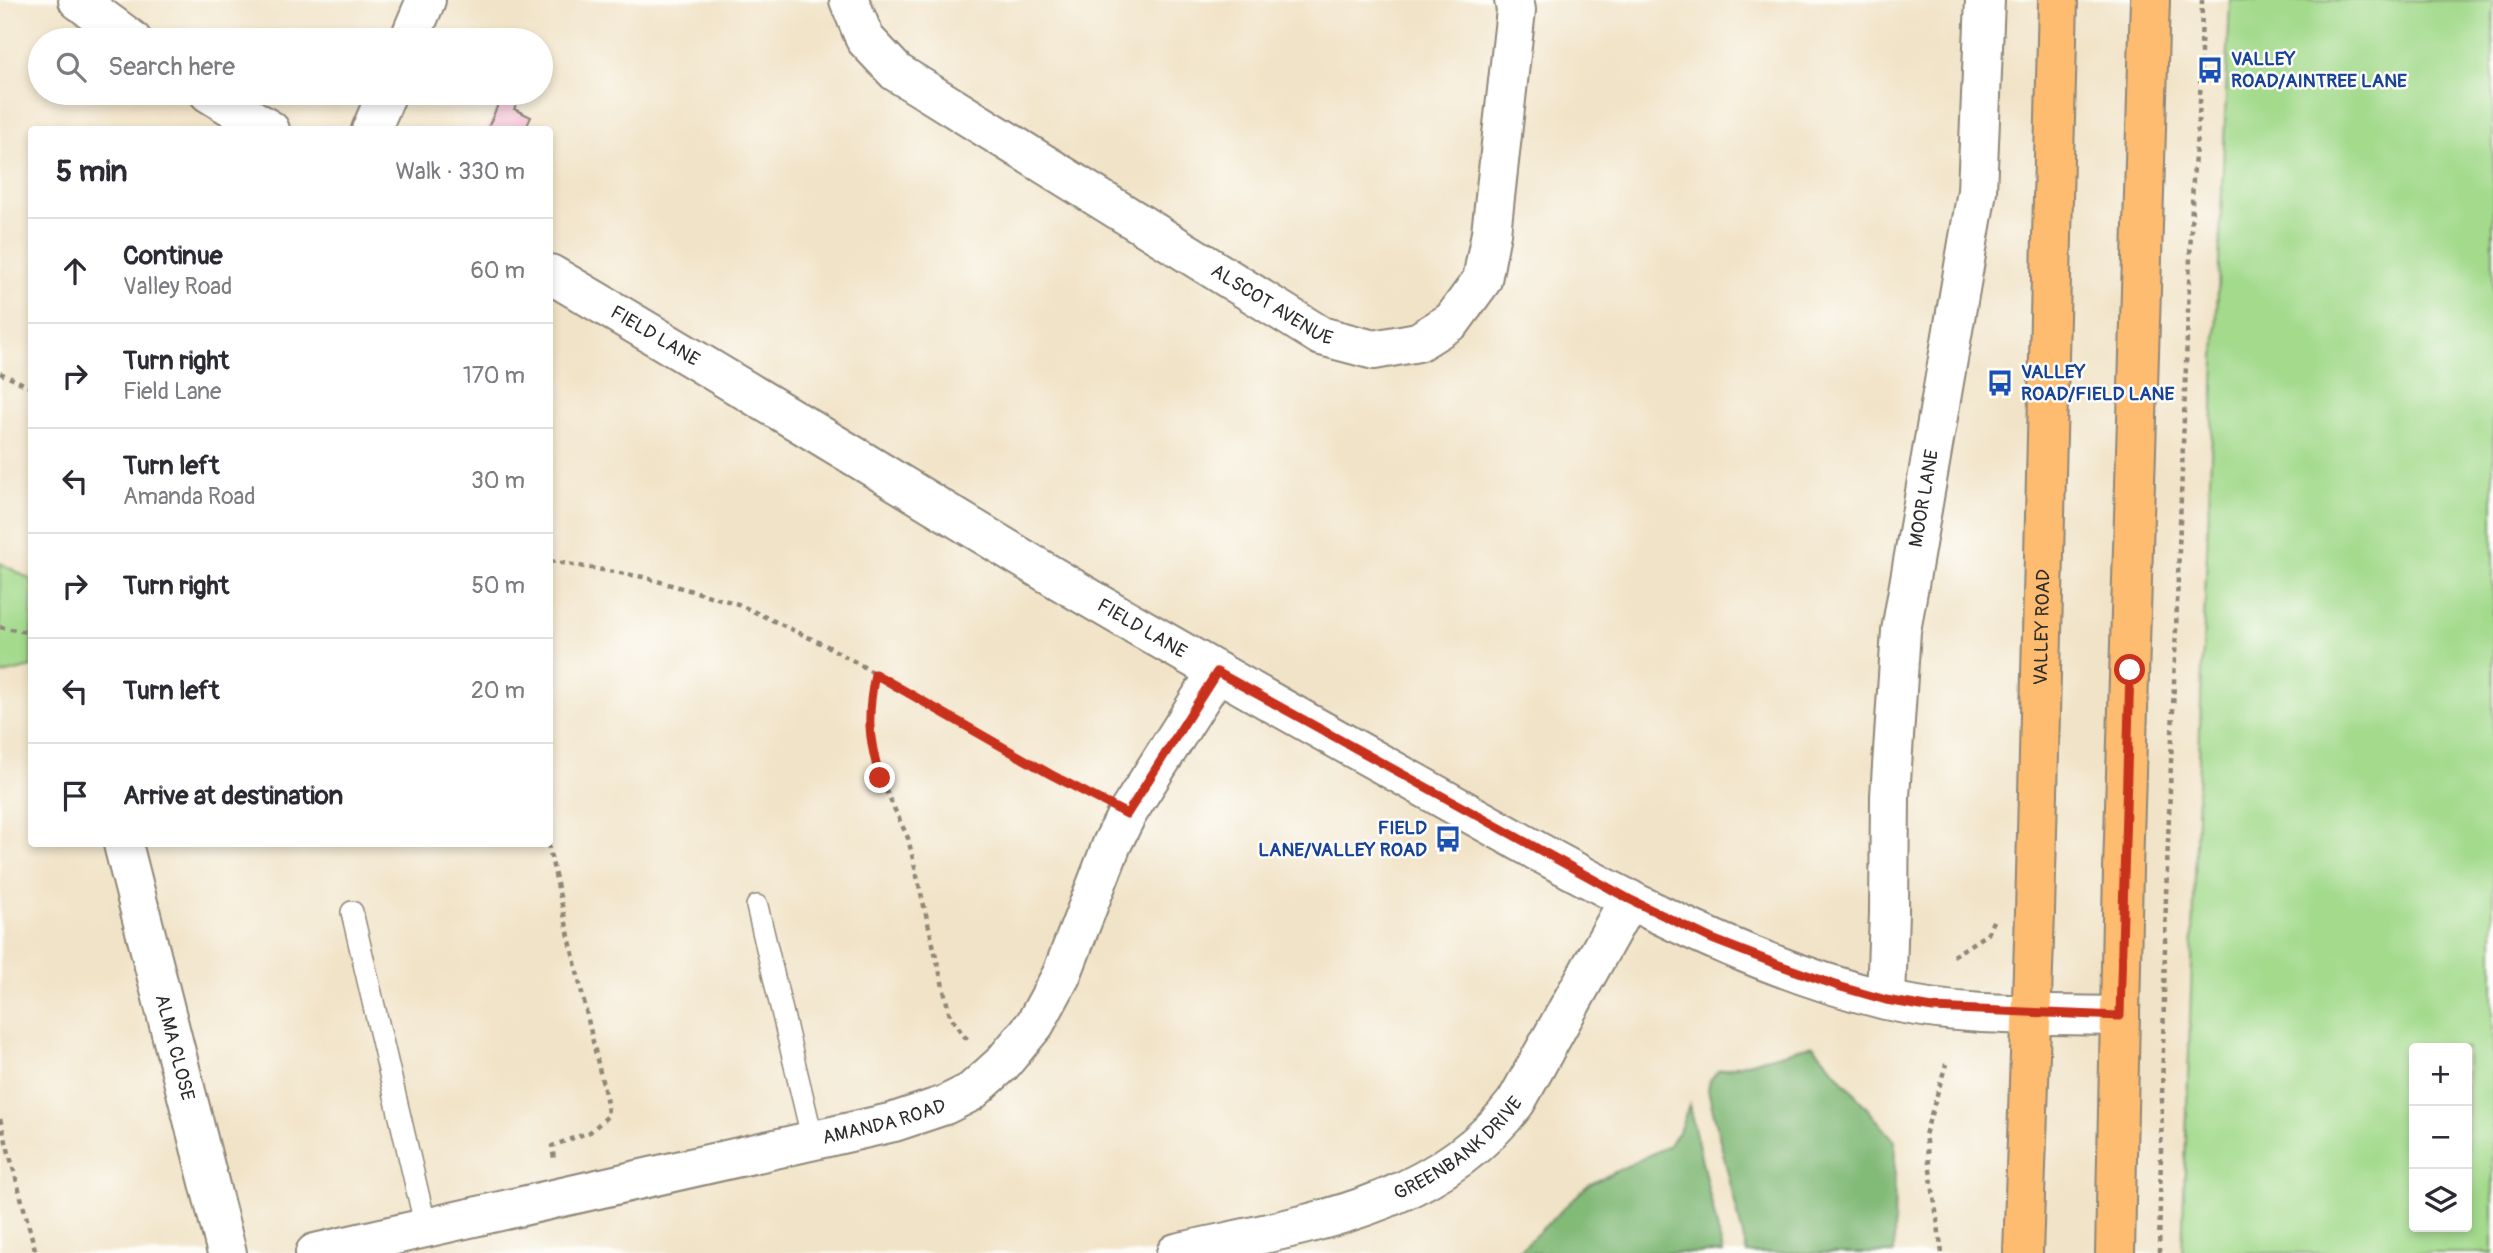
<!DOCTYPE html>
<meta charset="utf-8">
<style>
:root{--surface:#fff;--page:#f2f2f3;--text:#2b2b33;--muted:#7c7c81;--line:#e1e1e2}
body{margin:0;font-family:Pangolin,sans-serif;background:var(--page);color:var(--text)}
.controls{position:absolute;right:21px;bottom:21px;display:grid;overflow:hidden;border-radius:7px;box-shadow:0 4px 10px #0003}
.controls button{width:63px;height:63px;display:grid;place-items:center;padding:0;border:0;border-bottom:2px solid var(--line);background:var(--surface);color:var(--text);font:35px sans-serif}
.stop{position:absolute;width:21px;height:21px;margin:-16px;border:5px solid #c8321e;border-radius:50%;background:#fff}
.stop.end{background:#c8321e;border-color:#fff;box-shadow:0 2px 7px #0008}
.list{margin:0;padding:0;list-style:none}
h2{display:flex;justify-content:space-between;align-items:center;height:91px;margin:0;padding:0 28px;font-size:30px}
h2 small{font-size:23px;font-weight:400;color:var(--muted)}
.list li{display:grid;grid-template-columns:46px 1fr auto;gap:21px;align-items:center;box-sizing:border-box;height:105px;padding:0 28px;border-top:2px solid var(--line)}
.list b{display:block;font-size:26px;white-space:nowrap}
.list p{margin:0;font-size:23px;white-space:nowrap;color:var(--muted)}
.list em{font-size:23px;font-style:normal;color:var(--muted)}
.icon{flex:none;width:38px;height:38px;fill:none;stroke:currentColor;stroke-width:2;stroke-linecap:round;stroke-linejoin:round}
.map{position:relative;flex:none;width:2493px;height:1253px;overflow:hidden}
.search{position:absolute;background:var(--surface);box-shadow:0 4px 10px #0003;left:28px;top:28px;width:525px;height:77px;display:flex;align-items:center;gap:18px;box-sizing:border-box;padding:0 24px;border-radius:38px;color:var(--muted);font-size:26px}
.panel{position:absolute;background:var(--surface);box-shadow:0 4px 10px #0003;left:28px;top:126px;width:525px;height:721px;border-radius:7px}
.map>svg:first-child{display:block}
</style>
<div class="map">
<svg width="2493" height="1253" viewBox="0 0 2493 1253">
<rect width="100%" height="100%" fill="#fdfcf7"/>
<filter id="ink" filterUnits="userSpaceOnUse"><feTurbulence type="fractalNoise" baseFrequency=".0143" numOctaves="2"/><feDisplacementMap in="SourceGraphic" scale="14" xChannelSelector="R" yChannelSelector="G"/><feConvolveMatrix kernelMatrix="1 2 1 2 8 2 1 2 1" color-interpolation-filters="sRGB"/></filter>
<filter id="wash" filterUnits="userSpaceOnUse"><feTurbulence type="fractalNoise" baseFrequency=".00686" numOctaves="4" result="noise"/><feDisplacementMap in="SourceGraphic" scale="28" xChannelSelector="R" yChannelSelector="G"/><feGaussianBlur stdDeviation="1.57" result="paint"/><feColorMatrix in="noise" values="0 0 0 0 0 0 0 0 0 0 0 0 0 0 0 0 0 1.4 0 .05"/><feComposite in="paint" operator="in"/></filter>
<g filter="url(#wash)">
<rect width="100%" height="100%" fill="#f1e3c7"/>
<g fill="#a3da8c" stroke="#67825c" stroke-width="2" fill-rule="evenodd">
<path d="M 2230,0 L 2493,0 L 2493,1253 L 2182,1253 L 2202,671 ZM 2414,1048 L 2467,1048 L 2467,1227 L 2414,1227 Z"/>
<path d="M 0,563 L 32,580 L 31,667 L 0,675 Z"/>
</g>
<g fill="#82ba78" stroke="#567252" stroke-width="2">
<path d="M 1813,1045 L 1895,1141 L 1894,1253 L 1747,1253 L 1708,1090 L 1710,1080 L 1718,1071 Z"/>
<path d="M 1689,1105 L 1723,1253 L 1517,1253 L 1588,1185 L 1668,1146 L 1680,1129 Z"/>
</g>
<g id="blocks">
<path fill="#f0a8c8" d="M 503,93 L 522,93 L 514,109 L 531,117 L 525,130 L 487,130 Z"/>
</g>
</g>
<g filter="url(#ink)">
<use href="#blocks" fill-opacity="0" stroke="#8e8779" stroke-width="2"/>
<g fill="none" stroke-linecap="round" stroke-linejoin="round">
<g stroke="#8e8779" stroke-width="24">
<g id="lane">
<path d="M 757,906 L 813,1141"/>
<path d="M 352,912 L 426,1228"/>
</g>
</g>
<g stroke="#8e8779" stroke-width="42">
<g id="street">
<path d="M 78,0 L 132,40"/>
<path id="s1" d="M 849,0 L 865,39 L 896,72 L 1321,336 L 1374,350 L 1418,342 L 1452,321 L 1482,280 L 1491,233 L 1516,10 L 1514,0"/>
<path d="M 409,40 L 426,0"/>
<path d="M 209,93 L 270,130"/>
<path d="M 371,130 L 387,93"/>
<path id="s2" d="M 550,274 C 715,370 878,471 1042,570 C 1156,638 1272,703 1387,767 C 1541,853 1711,956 1882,999 C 1959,1018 2042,1014 2120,1016"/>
<path id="s3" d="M 123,844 L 227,1253"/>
<path id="s4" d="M 1886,1000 L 1889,912 L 1890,796 L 1901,631 L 1977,191 L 1985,0"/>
<path id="s5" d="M 315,1253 L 894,1122 L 945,1105 L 971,1092 L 1002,1064 L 1035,1024 L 1061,976 L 1112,844 L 1127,814 L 1217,672"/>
<path id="s6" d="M 1176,1253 C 1299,1225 1435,1210 1516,1102 L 1629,899"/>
</g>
</g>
<g stroke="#8e8779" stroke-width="42">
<g id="primary">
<path id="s7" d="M 2023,1253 L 2035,912 L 2058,0"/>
<path d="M 2115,1253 L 2123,870 L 2150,0"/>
</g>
</g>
<g stroke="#8e8779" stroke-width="4.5" stroke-dasharray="5 5" stroke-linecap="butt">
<path d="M 0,373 L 32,388"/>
<path d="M 550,561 L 643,577 L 738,604 L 829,647 L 1050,774 L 1092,796"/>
<path d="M 0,627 L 32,633"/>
<path d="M 875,673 L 869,705 L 870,742 L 880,778 L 908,838 L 950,1016 L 964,1036 L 970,1041"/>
<path d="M 548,844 L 607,1103 L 608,1116 L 590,1132 L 552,1146 L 554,1159"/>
<path d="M 1953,956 L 1987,934 L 1994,919"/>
<path d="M 0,1119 L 36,1253"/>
<path d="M 1942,1253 L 1925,1135 L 1946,1064"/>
<path d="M 2159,1253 L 2166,895 L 2193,178 L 2200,104 L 2202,0"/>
</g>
<use href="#lane" stroke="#fff" stroke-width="21"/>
<use href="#street" stroke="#fff" stroke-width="38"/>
<use href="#primary" stroke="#febc70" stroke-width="38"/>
</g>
</g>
<g fill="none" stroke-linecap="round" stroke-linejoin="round" filter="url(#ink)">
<path stroke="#c8321e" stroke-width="9" d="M 880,778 C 868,737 867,716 875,674 L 1050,774 L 1127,814 L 1217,672 L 1629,899 L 1712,939 L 1779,965 L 1841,987 L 1886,1000 L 1933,1008 L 2120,1016 L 2130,670"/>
</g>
<defs>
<g id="bus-bare" transform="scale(2.1)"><path d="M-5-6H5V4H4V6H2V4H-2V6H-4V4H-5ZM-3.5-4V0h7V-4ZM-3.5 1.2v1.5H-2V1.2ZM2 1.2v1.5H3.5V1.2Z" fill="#1a4fb4" stroke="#fdfcf7" stroke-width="2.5" paint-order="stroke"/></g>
</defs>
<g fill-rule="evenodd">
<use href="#bus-bare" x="2210" y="70"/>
<use href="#bus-bare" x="2000" y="383"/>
<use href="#bus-bare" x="1448" y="839"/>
</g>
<g text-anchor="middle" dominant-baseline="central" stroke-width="5" stroke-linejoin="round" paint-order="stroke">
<g font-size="19" font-weight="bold" fill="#164399" stroke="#fdfcf7" text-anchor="start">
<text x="2231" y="59">VALLEY<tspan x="2231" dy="22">ROAD/AINTREE LANE</tspan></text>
<text x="2021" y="372">VALLEY<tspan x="2021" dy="22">ROAD/FIELD LANE</tspan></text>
<text x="1427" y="828" text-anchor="end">FIELD<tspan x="1427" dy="22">LANE/VALLEY ROAD</tspan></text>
</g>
<g font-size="19" fill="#2b2b2b" stroke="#fdfcf7">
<text stroke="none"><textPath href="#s1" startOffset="530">ALSCOT AVENUE</textPath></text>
<text stroke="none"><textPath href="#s2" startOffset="122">FIELD LANE</textPath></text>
<text stroke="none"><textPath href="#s4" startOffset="504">MOOR LANE</textPath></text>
<text stroke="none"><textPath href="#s7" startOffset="626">VALLEY ROAD</textPath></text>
<text stroke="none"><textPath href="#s2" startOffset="690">FIELD LANE</textPath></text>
<text stroke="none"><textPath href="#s3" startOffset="210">ALMA CLOSE</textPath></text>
<text stroke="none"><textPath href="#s5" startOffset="584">AMANDA ROAD</textPath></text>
<text stroke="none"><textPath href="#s6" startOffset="306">GREENBANK DRIVE</textPath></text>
</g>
</g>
</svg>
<div class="controls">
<button>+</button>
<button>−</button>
<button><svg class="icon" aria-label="layers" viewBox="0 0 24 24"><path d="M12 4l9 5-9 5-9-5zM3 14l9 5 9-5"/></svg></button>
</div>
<div class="stop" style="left:2130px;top:670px"></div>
<div class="stop end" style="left:880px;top:778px"></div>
<div class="search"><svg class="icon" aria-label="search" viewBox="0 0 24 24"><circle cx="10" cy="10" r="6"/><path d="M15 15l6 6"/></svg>Search here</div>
<section class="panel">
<h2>5 min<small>Walk · 330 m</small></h2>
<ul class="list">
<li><svg class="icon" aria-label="ahead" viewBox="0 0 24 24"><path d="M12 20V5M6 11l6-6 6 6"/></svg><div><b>Continue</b><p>Valley Road</p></div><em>60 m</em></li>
<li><svg class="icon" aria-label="right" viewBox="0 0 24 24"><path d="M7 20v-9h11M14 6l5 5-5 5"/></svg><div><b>Turn right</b><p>Field Lane</p></div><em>170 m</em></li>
<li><svg class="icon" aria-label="left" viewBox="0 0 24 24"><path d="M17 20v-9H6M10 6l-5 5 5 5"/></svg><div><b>Turn left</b><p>Amanda Road</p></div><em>30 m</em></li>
<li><svg class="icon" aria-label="right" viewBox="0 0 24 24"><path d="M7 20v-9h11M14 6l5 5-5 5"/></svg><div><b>Turn right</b></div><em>50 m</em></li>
<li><svg class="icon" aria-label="left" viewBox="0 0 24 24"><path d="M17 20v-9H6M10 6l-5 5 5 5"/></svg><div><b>Turn left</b></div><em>20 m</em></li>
<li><svg class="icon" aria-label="arrive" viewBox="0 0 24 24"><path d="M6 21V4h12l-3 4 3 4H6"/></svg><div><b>Arrive at destination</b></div></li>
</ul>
</section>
</div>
